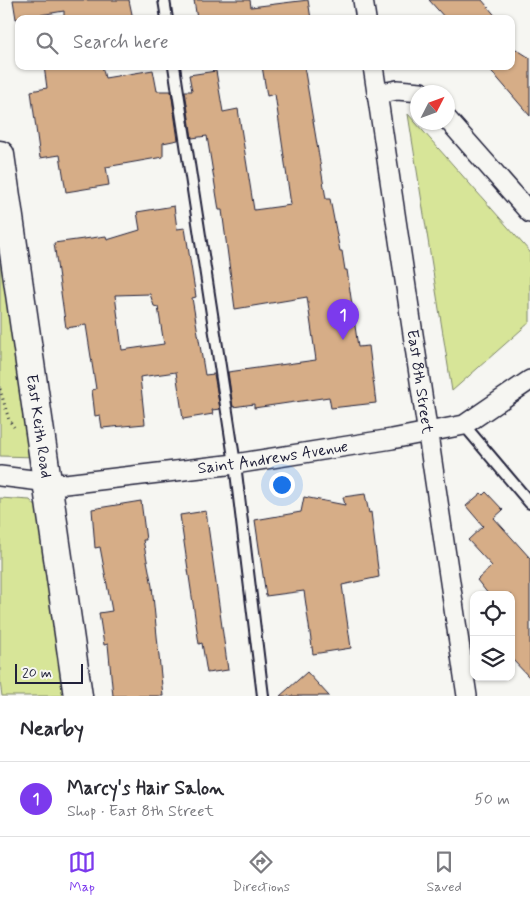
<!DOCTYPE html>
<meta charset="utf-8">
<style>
:root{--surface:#fff;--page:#f7f7f7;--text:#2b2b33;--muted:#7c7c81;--line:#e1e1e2;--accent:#7c3aed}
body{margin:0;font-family:Mynerve,sans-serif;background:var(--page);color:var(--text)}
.controls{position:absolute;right:15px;bottom:15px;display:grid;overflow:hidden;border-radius:10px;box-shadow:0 1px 4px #0004}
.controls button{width:45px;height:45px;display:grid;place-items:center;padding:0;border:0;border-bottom:1px solid var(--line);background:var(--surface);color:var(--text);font:25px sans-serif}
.compass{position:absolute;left:410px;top:85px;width:45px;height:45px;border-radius:50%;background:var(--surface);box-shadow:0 1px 4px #0004;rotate:48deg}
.scale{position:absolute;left:15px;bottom:12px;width:68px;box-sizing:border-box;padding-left:5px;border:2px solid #22223b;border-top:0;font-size:14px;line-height:18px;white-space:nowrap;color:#22223b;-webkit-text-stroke:4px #f6f6f2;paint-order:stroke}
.you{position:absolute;left:281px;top:484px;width:18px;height:18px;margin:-12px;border:4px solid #fff;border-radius:50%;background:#1a73e8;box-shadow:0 0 0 8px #1a73e833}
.badge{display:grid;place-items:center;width:32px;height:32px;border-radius:50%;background:var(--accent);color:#fff;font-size:16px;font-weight:700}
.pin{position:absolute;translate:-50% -41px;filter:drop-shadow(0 1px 2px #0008)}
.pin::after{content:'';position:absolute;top:26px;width:18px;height:15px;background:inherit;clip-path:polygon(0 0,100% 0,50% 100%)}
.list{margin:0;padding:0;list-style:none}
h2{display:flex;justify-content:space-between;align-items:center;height:65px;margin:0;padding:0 20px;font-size:21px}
h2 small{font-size:16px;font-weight:400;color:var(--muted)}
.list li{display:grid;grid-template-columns:32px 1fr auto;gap:15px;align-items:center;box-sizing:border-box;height:75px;padding:0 20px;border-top:1px solid var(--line)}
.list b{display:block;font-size:19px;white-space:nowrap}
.list p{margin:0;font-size:16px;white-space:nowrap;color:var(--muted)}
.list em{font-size:16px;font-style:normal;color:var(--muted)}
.icon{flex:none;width:28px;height:28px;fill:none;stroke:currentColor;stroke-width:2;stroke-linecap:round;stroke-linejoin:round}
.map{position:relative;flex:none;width:530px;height:696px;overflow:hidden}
.search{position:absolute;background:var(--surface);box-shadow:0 1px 4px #0004;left:15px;right:15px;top:15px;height:55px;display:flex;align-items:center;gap:12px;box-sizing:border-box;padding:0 18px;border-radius:10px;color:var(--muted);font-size:19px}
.sheet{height:140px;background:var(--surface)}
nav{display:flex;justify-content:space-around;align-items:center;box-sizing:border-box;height:70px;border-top:1px solid var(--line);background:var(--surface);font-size:14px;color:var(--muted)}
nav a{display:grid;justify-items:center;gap:2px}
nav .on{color:var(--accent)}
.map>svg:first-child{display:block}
</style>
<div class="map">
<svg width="530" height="696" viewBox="0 0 530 696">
<rect width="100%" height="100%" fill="#f6f6f2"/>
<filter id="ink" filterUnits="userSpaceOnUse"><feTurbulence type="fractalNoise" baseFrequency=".02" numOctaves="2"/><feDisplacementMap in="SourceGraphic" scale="10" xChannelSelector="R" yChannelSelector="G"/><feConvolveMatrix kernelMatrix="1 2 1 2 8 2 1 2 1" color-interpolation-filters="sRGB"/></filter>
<g filter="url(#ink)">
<g fill="#d7e598" stroke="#7c846a">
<path d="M 408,114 L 530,252 L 530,322 L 452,391 Z"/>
<path d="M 0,220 L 36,457 L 0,456 Z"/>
<path d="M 0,498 L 30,500 L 41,512 L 68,696 L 2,696 L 0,682 Z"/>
</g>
<g fill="#d6ad87" stroke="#22223b" fill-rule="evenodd">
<path d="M 13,0 L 129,0 L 133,19 L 64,19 L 64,11 L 16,19 Z"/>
<path d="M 194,0 L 250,0 L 251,7 L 308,0 L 311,19 L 197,19 Z"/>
<path d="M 429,0 L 482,0 L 498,19 L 446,19 Z"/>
<path d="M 511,46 L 530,58 L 530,116 L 487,66 L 511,66 Z"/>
<path d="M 44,66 L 102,66 L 105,78 L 153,70 L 157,91 L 171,91 L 178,140 L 163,143 L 163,157 L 106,167 L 109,185 L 66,192 L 60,155 L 40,158 L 31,91 L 47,88 Z"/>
<path d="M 262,66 L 304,66 L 326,199 L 330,199 L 340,251 L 342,251 L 345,270 L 347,270 L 358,347 L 369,346 L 376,403 L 331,408 L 329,397 L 254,408 L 254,404 L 233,407 L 228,372 L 316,360 L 307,297 L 235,309 L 222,210 L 219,210 L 207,136 L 192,138 L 185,91 L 192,91 L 189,75 L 216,71 L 223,112 L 238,109 L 254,210 L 291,205 L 275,94 L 267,96 Z"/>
<path d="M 174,206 L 177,229 L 185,228 L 196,297 L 192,298 L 205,375 L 214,374 L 220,409 L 212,410 L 213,414 L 183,419 L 176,372 L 140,377 L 145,424 L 102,428 L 100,415 L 95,416 L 92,390 L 96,389 L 86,325 L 66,328 L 54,243 L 106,236 L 107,240 L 140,230 L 137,212 ZM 150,294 L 154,306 L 158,307 L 164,344 L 122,350 L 115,295 Z"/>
<path d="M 486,492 L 503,510 L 494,518 L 530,558 L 530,678 L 511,658 L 511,595 L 489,595 L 477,580 L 492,566 L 468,540 L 483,526 L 466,506 L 481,493 L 483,495 Z"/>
<path d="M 365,494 L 369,513 L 371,512 L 379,577 L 342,585 L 351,648 L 313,654 L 304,591 L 266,596 L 255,520 L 301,512 L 304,497 L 345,505 L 343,497 Z"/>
<path d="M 141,501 L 146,540 L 143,540 L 152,586 L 163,696 L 113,696 L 108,644 L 104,645 L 99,613 L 112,611 L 100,547 L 95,548 L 92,509 Z"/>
<path d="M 206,511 L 228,670 L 207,673 L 202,643 L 199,644 L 180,515 Z"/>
<path d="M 307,672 L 329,696 L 280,696 Z"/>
</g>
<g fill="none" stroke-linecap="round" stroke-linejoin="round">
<g stroke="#22223b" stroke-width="14">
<g id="lane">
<path d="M 164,0 L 167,19"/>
<path d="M 174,66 L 235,464 L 263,696"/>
<path d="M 464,425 L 530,503"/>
</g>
</g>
<g stroke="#22223b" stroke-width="22">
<g id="street">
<path d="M 363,0 L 366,19"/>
<path id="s1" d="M 373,66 L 467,696"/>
<path d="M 377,94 L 397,90 L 421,92"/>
<path d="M 448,120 L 530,213"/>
<path id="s2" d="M 0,476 L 65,484 L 235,464 L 392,439 L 464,425 L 530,380"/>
</g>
</g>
<g stroke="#22223b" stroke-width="31">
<g id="secondary">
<path id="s3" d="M 0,155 L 78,696"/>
</g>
</g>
<path stroke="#22223b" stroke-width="3" stroke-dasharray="1 4" stroke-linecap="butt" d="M 0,389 L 9,420 L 14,427"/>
<use href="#lane" stroke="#f6f6f2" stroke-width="10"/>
<use href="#street" stroke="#f6f6f2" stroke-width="19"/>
<use href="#secondary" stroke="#f6f6f2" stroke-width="28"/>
</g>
</g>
<g text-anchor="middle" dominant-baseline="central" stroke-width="4" stroke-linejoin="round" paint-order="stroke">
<g font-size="16" fill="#22223b" stroke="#f6f6f2">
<text stroke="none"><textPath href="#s1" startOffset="319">East 8th Street</textPath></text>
<text stroke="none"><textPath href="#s3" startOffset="274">East Keith Road</textPath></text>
<text stroke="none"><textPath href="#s2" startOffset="275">Saint Andrews Avenue</textPath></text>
</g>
</g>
</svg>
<div class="controls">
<button><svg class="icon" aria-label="locate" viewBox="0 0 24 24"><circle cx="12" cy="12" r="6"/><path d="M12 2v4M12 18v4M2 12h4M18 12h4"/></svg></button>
<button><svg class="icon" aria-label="layers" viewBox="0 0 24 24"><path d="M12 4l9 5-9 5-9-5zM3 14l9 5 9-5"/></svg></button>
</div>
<svg class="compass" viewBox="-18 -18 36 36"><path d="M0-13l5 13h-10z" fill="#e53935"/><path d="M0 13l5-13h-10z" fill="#7c7c81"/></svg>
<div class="scale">20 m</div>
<div class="you"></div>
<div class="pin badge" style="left:343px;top:340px">1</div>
<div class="search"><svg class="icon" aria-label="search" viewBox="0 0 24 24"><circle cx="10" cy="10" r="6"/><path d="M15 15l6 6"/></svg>Search here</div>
</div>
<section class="sheet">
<h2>Nearby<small></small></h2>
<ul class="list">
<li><span class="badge">1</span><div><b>Marcy's Hair Salon</b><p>Shop · East 8th Street</p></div><em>50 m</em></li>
</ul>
</section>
<nav>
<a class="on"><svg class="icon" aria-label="map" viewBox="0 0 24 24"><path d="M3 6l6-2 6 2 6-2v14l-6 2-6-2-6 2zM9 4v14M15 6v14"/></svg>Map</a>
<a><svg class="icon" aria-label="directions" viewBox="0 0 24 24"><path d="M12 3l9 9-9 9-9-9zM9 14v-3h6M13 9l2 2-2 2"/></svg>Directions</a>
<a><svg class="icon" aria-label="saved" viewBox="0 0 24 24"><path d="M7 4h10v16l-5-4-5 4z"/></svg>Saved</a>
</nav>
